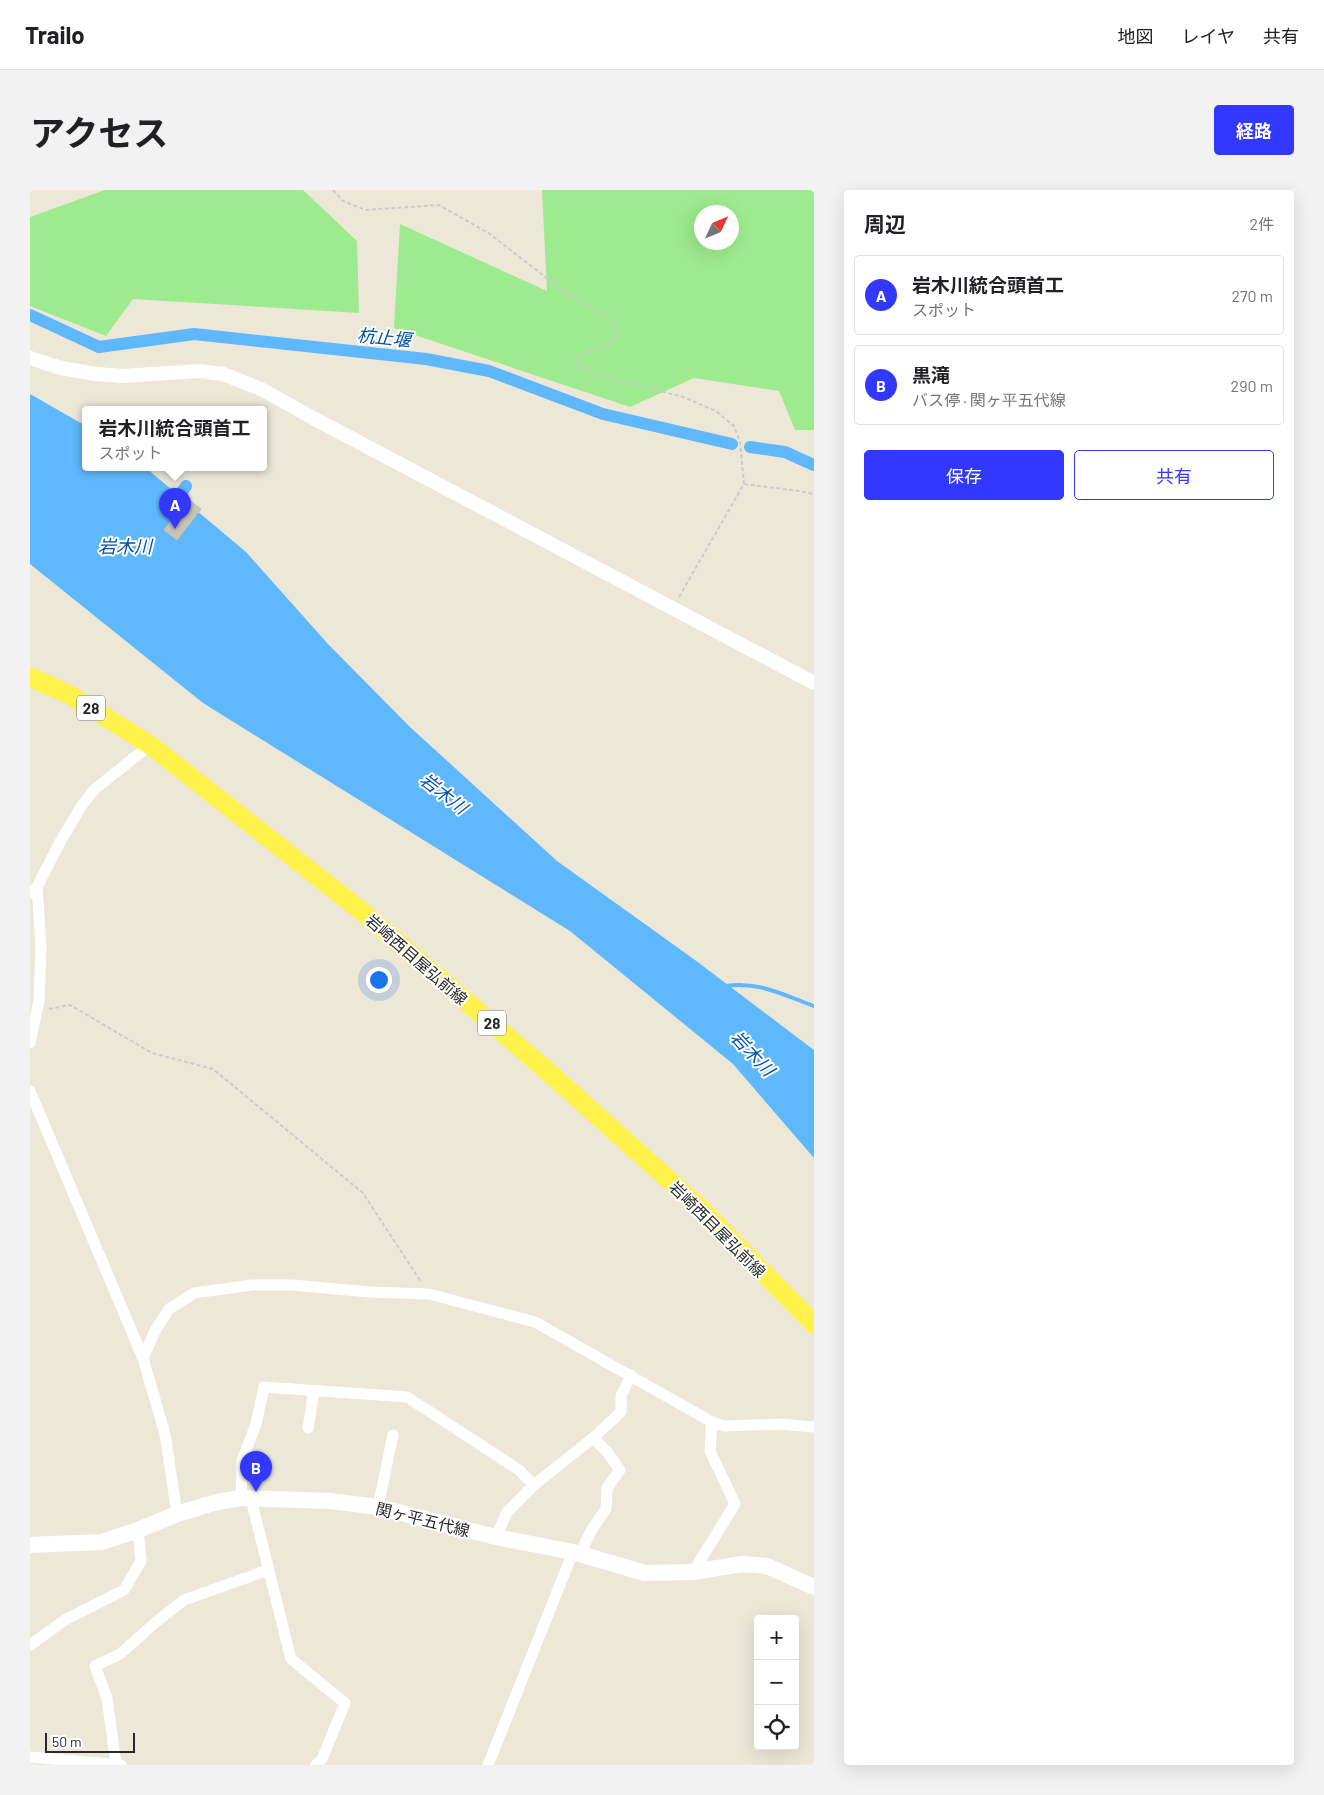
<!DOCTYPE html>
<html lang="ja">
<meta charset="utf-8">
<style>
:root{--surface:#fff;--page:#f2f2f2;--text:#202124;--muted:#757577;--line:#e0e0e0;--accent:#3338ff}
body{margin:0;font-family:Barlow,"Noto Sans JP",sans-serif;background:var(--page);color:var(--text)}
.controls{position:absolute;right:15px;bottom:15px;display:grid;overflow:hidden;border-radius:5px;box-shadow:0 5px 20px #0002}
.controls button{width:45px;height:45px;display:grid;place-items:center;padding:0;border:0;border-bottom:1px solid var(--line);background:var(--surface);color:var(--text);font:25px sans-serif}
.compass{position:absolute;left:664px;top:15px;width:45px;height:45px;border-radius:50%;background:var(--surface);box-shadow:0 5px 20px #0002;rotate:46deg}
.scale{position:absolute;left:15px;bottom:12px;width:90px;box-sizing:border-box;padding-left:5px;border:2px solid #282828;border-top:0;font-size:14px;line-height:18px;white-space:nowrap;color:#282828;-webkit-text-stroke:4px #fff;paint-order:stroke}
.you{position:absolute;left:348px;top:789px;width:18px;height:18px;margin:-12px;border:4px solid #fff;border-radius:50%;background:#1a73e8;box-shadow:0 0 0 8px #1a73e833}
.badge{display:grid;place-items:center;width:32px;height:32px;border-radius:50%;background:var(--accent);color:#fff;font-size:16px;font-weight:700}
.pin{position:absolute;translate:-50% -41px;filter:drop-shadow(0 1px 2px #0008)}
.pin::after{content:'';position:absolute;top:26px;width:18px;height:15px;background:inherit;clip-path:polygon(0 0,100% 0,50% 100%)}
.popup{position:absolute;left:52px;top:216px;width:185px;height:65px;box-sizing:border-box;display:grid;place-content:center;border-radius:5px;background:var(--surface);filter:drop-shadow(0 1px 4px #0005);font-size:16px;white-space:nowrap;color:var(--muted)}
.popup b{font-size:19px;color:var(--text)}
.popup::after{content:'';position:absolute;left:50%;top:100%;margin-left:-10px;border:10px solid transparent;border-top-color:var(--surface)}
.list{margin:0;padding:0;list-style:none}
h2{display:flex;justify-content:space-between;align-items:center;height:65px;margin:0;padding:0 20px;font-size:21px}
h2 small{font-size:16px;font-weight:400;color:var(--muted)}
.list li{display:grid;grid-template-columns:32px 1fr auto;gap:15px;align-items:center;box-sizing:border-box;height:80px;margin:0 10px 10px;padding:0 10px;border:1px solid var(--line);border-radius:5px}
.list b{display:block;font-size:19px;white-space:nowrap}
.list p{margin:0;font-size:16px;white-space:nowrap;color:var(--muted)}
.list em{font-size:16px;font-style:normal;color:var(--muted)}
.actions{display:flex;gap:10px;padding:15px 20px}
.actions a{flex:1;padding:11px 0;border:1px solid var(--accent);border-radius:5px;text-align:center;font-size:18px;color:var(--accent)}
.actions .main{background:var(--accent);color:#fff}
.icon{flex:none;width:28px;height:28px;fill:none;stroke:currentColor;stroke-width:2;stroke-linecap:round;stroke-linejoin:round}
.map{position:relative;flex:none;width:784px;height:1575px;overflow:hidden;border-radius:5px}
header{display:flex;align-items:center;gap:30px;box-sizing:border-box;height:70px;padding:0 25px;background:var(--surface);border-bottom:1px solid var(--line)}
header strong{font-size:24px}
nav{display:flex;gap:28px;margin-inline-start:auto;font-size:18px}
.intro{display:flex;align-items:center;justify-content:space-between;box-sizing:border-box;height:120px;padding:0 30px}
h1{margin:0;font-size:35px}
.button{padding:12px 22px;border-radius:5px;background:var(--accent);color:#fff;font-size:18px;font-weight:700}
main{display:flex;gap:30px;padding:0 30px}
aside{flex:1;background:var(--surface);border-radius:5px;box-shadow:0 5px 20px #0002}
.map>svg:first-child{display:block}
</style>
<header>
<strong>Trailo</strong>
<nav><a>地図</a><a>レイヤ</a><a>共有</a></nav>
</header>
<div class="intro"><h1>アクセス</h1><a class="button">経路</a></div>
<main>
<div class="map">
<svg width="784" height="1575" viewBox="0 0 784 1575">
<rect width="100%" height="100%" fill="#ede7d8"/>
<g fill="#9eea8e" fill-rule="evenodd">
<path d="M 75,0 L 273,0 L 327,51 L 329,123 L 103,109 L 76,146 L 0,116 L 0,27 Z"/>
<path d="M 512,0 L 784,0 L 784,240 L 765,240 L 749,201 L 664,188 L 600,217 L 364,138 L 370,34 L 517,101 ZM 672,22 L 702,22 L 702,52 L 672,52 Z"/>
</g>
<path fill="#5eb8fb" d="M 0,204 L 56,236 L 56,278 L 116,278 L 216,362 L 298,454 L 380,537 L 527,671 L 665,770 L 784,860 L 784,968 L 703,874 L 540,741 L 173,513 L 0,374 Z"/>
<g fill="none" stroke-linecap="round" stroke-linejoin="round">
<path stroke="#5eb8fb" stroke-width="4" d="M 695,796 C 730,791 753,805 784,816"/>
<g stroke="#5eb8fb" stroke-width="12">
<path d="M 0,125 L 69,157 L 164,144 L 396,169 L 459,181 L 573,224 L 702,254"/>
<path d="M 720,257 L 755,262 L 784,275"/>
<path d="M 140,320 L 156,296"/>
</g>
</g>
<path fill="#c8c4b8" stroke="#c8c3b2" d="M 158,309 L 171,319 L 147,350 L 134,340 Z"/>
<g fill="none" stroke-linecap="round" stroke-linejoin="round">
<g stroke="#cbcbcb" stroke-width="2" stroke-dasharray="4 2.5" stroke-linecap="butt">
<path d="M 303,0 L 313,11 L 335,20 L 409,15 L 460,44 L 523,93 L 579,130 L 587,141 L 580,154 L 546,167 L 546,174 L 561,183 L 653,207 L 686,221 L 704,236 L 710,252 L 714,294 L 649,407"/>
<path d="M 784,0 L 784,5"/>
<path d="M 714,294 L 769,301 L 784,304"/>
<path d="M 19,819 L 40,815 L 122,863 L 183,879 L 333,1003 L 391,1092"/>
</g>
<g stroke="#fff" stroke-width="11">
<path d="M 0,703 L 7,697 L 30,652 L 52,615 L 65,599 L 120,555"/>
<path d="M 0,853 L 9,811 L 11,757 L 7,697"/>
<path d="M 0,901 L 113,1168 L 135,1244 L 147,1324"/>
<path d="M 113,1168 L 125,1141 L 139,1119 L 164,1103 L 222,1095 L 262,1095 L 340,1102 L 399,1104 L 505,1132 L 682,1232 L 694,1236 L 750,1234 L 784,1237"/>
<path d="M 278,1238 L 284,1201"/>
<path d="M 504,1295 L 563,1248 L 591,1222 L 591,1206 L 601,1185"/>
<path d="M 211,1308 L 212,1271 L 226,1234 L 234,1197 L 377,1207 L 489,1280 L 504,1295 L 477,1322 L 466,1347"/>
<path d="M 221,1309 L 261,1469 L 315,1513 L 292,1569 L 286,1575"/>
<path d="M 348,1317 L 363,1245"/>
<path d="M 550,1364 L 562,1339 L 576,1319 L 577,1298 L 590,1280 L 578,1263 L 563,1248"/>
<path d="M 663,1382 L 705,1314 L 680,1261 L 682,1232"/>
<path d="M 0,1455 L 35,1430 L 94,1400 L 111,1371 L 108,1340"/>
<path d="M 0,1567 L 91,1575"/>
<path d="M 86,1574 L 77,1508 L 65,1476 L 90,1464 L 126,1432 L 154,1410 L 238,1380"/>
<path d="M 458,1575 L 543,1362"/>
</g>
<path stroke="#fff" stroke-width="14" d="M 0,168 L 31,178 L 66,184 L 93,186 L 169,181 L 193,184 L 231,199 L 283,228 L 784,493"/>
<path stroke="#fff" stroke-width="16" d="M 0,1355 L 72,1352 L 108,1340 L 147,1324 L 187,1312 L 211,1308 L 300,1311 L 348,1317 L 466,1347 L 543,1362 L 615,1383 L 663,1382 L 712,1374 L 737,1376 L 784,1397"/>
<path stroke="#fff24b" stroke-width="19" d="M 0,487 L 40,505 L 120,555 L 330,720 L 524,887 L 668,1016 L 784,1134"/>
</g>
<g text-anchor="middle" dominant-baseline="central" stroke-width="4" stroke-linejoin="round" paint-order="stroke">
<g fill="#fff" stroke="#686868" stroke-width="1">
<rect x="47" y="505.5" width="28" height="25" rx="4"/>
<rect x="448" y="820.5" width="28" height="25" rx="4"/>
</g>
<g font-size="15" font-weight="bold" fill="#282828">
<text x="61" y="518">28</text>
<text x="462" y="833">28</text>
</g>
<g font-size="16" fill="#282828" stroke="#fff">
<text transform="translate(387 769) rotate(41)">岩崎西目屋弘前線</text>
<text transform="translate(688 1039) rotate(45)">岩崎西目屋弘前線</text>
<text transform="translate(393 1329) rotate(14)">関ヶ平五代線</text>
</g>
<g font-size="18" font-style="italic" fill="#0052a5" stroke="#fff">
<text transform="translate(354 147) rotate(6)">杭止堰</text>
<text x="95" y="356">岩木川</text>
<text transform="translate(414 603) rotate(38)">岩木川</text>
<text transform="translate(723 863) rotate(47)">岩木川</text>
</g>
</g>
</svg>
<div class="controls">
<button>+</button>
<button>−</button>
<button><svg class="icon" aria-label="locate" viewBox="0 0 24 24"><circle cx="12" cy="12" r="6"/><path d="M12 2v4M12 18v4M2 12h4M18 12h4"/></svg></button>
</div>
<svg class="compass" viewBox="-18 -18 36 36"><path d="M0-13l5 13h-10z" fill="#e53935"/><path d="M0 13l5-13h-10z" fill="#757577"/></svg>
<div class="scale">50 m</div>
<div class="you"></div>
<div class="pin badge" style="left:145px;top:339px">A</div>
<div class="popup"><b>岩木川統合頭首工</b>スポット</div>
<div class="pin badge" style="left:226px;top:1302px">B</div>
</div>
<aside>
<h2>周辺<small>2件</small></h2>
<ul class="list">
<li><span class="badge">A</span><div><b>岩木川統合頭首工</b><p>スポット</p></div><em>270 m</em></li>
<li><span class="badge">B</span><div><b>黒滝</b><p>バス停 · 関ヶ平五代線</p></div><em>290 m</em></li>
</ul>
<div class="actions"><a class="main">保存</a><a>共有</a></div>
</aside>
</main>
